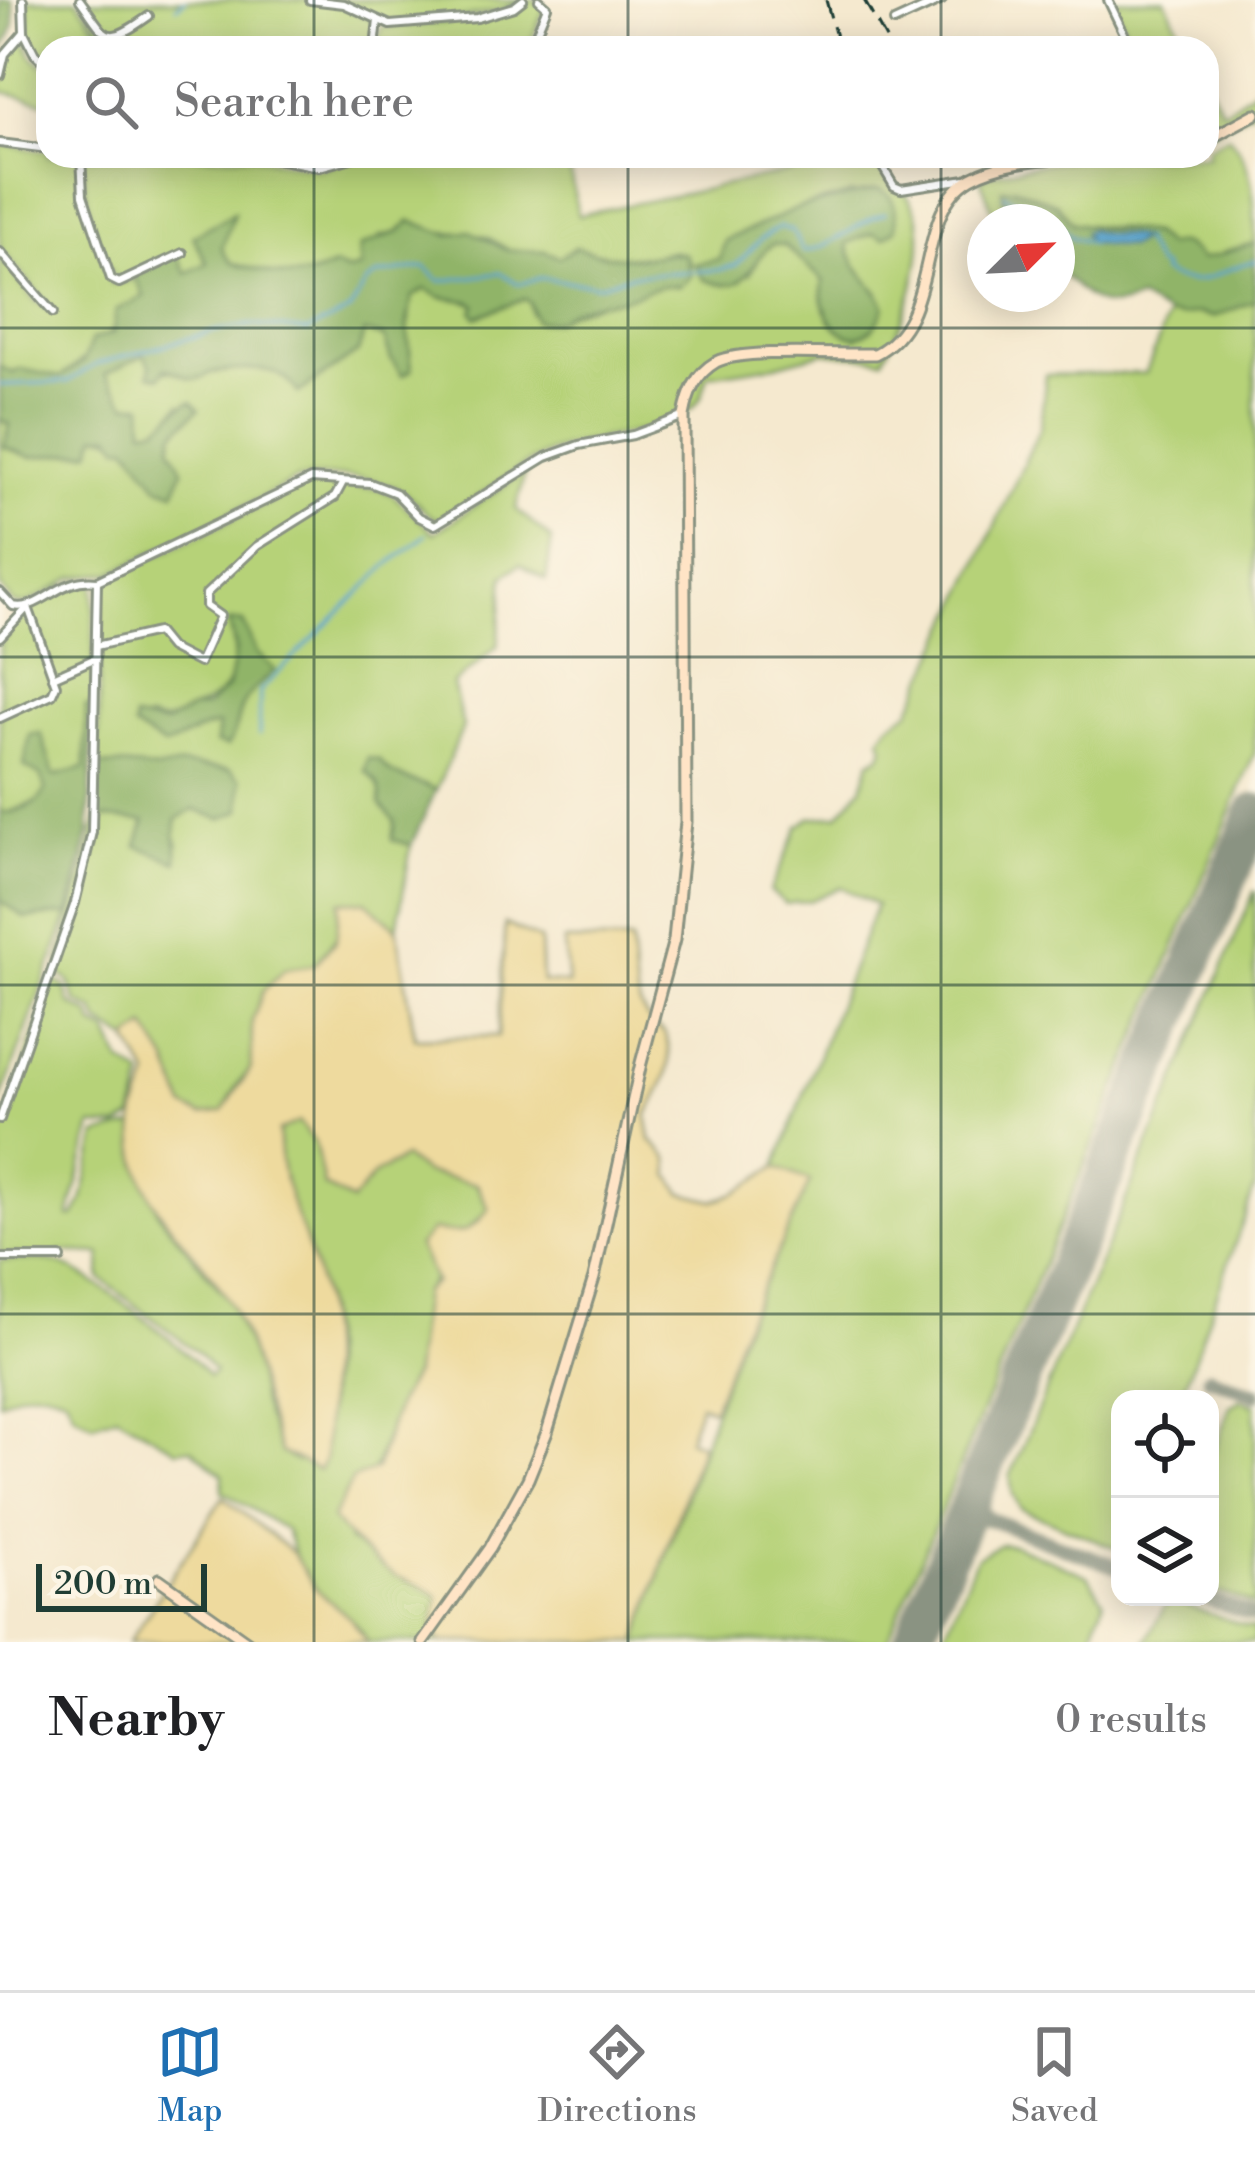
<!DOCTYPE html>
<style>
:root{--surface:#fff;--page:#f2f2f2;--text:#202124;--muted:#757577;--line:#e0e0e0;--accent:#1f6fb2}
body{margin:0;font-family:"Libre Bodoni",serif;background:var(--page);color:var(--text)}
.controls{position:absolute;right:36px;bottom:36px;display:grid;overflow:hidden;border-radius:24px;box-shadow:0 6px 30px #0003}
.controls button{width:108px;height:108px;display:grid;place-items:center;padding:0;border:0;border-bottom:3px solid var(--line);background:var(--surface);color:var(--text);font:60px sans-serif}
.compass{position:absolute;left:967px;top:204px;width:108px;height:108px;border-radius:50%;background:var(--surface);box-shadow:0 6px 30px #0003;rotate:66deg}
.scale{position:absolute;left:36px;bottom:30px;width:171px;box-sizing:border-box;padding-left:12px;border:6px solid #1f3d34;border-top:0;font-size:33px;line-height:42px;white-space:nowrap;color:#1f3d34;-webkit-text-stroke:9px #fcf5e5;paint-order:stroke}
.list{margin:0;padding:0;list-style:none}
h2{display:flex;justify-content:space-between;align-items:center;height:156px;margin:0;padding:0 48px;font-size:51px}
h2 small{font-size:39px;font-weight:400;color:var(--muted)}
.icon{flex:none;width:66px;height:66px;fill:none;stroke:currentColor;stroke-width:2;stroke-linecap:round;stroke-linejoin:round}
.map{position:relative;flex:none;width:1255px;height:1642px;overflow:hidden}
.search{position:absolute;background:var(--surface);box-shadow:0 6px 30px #0003;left:36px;right:36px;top:36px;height:132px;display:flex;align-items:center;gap:30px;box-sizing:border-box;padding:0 42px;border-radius:36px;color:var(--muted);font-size:45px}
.sheet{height:348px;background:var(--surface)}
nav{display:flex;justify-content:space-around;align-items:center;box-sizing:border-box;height:168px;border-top:3px solid var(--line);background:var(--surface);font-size:33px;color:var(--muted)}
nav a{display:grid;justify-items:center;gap:6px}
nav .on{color:var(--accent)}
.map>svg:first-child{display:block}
</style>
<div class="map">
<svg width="1255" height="1642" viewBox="0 0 1255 1642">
<rect width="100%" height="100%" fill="#fcf5e5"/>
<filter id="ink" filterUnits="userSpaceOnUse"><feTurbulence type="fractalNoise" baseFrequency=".00833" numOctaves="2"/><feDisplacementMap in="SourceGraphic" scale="24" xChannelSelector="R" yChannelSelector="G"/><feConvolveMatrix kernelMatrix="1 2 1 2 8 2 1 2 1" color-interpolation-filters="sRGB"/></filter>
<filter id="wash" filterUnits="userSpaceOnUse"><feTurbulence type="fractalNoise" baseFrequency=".004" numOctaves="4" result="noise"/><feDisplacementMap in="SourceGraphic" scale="48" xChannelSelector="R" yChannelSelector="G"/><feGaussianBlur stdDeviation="2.7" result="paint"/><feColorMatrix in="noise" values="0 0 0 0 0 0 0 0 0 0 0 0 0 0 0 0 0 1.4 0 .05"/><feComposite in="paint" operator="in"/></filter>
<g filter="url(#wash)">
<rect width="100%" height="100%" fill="#f5e9cf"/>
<g fill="#b6d278" stroke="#6a8856" stroke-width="3" fill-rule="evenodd">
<path d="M 27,0 L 77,0 L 102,36 L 104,34 L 83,0 L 306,0 L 342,6 L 371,19 L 374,23 L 373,48 L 48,48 L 48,63 L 31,44 Z"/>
<path d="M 320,0 L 521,0 C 502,15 417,26 392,23 C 369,20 348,3 320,0 Z"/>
<path d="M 527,0 L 536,0 L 545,8 L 528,48 L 377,48 L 381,28 C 428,20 486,30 527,0 Z"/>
<path d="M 1112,0 L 1165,0 L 1189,48 L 1135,48 Z"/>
<path d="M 23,39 L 32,56 L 48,70 L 48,103 L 0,91 L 6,57 L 17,41 Z"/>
<path d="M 1207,82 L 1220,107 L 1225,110 L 1255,89 L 1255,109 L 1207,135 Z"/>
<path d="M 1228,136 C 1255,163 1255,206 1255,243 L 1225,251 L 1219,257 L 1201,259 L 1166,246 L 1153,233 L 1072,223 L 1056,204 L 1015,188 L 1013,205 L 1020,207 L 1026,222 L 997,222 L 980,178 C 1054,155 1130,156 1207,156 L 1207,147 Z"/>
<path d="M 0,144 L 48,151 L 48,156 L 78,156 L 82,195 L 111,284 L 137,279 L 145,296 C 116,324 92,355 60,378 L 21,369 L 12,373 L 0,366 L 0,255 L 34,300 L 55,313 L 0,248 Z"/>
<path d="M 83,156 L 250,156 L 319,169 L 364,156 L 567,156 L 578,215 L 806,169 L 804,156 L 873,156 C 879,165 885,181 894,187 C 905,196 900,185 909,198 C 937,237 905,323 883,359 L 824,352 L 775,365 L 708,375 C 704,386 703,400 692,408 C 656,436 601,434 559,449 C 514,464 481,501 437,519 C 423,514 420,504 408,495 C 381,474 327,474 296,480 L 111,573 L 74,577 L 27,604 L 14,604 L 0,587 L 0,420 L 10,423 L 4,447 L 31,457 L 91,451 L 97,435 C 126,434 143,464 158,486 L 183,470 L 170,446 L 174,432 L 183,421 L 180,404 L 160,427 L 144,429 L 105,373 L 144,355 L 152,366 L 150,373 L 175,370 C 187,379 197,383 210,373 C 249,369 272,359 299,393 L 358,352 L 364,331 L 384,337 L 391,359 L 402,374 C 412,344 405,326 412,297 L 425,289 C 442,298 460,297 476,305 L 477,317 L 525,298 L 530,303 L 531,314 L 567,313 L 656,285 L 680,286 L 691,265 L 685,254 L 670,251 L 652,256 L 559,258 C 542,250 529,252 511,250 C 502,248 495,240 486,237 C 459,230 407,230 380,236 L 361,268 L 348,271 L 335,266 C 306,278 288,279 259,270 C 240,264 231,270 221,248 L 233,215 L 207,263 L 185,274 L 176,255 L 118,281 C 96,253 83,191 83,156 ZM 852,193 L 873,233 L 847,243 C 851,264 863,279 879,293 L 857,338 C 832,326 818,310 823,280 L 784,245 L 773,244 L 760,254 L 750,274 L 696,264 L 720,259 L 725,240 L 801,207 Z"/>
<path d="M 1255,301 L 1255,752 L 887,1642 L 637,1642 L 740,1335 L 809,1182 L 776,1167 L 876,905 L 841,887 L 812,900 L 786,904 L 770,891 L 799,826 L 810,818 L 838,815 L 862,787 L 870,762 L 881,755 L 884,747 L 881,738 L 889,725 L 910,711 L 1040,428 L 1046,375 L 1146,373 L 1168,315 L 1197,313 L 1213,317 Z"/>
<path d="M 525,472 L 516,509 L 552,540 L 546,580 L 520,564 L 504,576 L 498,646 L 453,684 L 463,727 L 436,790 L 385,771 L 377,780 L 395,821 L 392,840 L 411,845 L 397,928 L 365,901 L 314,965 L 285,969 L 252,1021 L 251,1068 L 237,1085 L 223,1112 L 202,1115 L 185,1107 L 167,1060 L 146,1028 L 128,1040 L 99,1022 L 95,1011 L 76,1002 L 69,981 L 57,972 L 98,817 L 145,821 L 179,846 L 173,833 L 177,819 L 194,809 L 221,819 L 241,810 L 238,794 L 182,765 L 169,770 L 98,766 L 101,582 L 312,482 L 380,489 L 394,496 L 434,533 ZM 229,622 L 243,622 L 257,653 L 237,726 L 216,742 L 219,725 C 199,727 184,741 164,746 L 134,728 L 148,719 C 171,726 173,717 193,709 C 237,691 241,668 229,622 Z"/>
<path d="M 80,581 L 94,583 L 93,705 L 86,707 L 85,768 L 54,776 L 41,734 L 41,776 L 46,789 L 41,800 L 4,814 L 0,812 L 0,643 L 24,613 L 61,588 Z"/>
<path d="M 1255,890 L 1255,1187 L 1180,1399 L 1120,1399 L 1120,1550 L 1021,1509 L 1013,1495 L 1010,1477 Z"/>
<path d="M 0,900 L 25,918 L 69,914 L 0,1102 Z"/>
<path d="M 53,980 L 65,986 L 70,1004 L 91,1015 L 94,1026 L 108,1032 L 121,1062 L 143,1076 L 133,1118 L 118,1127 L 92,1126 L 69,1217 L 74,1217 L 82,1201 L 97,1135 L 133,1126 L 142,1171 L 159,1215 L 230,1302 L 257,1369 L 262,1404 L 280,1452 L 297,1462 L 325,1433 C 330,1384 334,1331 319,1284 C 304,1233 277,1185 279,1131 L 298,1122 L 315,1143 L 324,1186 L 351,1201 L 375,1174 L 404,1158 L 425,1173 L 476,1184 L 489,1209 C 479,1221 471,1226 460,1235 C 443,1248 440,1277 423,1292 L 414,1374 L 399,1400 L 348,1541 C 366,1550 378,1566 395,1575 C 412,1584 424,1584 438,1597 L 433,1625 L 440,1642 L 368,1642 C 358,1621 336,1608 319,1592 C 302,1575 293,1552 286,1530 L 222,1491 L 223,1475 L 191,1448 L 177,1450 L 117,1415 L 93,1423 L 74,1413 L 66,1397 C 40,1387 24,1388 0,1402 L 0,1260 C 18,1261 40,1258 57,1263 C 87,1271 190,1351 209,1377 L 214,1371 L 198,1353 L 100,1278 L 101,1254 L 60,1252 L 59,1257 L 0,1254 L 0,1135 Z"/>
<path d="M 1241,1400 L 1255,1405 L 1255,1605 L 1210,1589 L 1210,1463 L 1230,1406 Z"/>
<path d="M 1001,1544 L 1014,1545 L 1088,1576 L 1104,1601 L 1089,1642 L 941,1642 L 977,1557 Z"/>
<path d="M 1174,1602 L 1255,1629 L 1255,1642 L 1145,1642 L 1165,1606 Z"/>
</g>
<g fill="#90b468" stroke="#58784e" stroke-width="3">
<path d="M 0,0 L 12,0 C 18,19 13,37 0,51 Z"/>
<path d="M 1015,188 L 1057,204 L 1072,223 C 1085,225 1099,229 1112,230 C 1136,231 1147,227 1166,246 C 1181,238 1191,248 1201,259 C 1220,257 1236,248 1255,243 L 1255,301 L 1213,317 L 1197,313 L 1181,316 L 1168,315 L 1139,299 C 1096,317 1090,295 1057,271 L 1057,222 L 1026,222 L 1020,207 L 1004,204 L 1002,189 Z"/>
<path d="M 877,189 C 896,194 897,211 896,229 L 884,238 L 873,233 L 847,243 C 852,271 875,282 885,306 C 863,366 816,326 823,280 L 784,245 L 772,244 C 744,266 750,298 703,279 L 695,264 L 720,259 L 725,241 L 801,207 Z"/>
<path d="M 234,213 L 222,248 C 231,270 240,264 259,270 C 288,279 306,278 335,266 L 348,271 L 361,268 L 359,247 L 398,232 L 411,221 L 450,235 L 470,231 L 507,250 L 545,251 L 559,257 L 576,247 C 600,255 620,259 646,257 C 661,255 670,251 685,254 L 691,276 L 680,286 C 658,283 645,292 625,298 C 609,302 592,303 577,308 C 558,315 566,324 535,321 L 530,303 L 525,299 L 476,317 L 473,312 L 476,305 L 472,302 L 440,297 L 425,289 L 412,297 L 407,325 L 412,370 L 402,375 L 391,359 L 384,337 L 364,332 L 358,352 L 298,393 C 277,360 245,370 210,373 C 192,387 183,371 165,369 L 160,377 L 149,374 L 151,366 L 144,355 L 105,374 L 127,404 L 143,404 L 144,429 C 168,429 171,407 192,401 L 199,409 L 174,433 L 171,446 L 183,469 L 175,492 L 158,486 L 128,446 L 120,446 L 112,435 L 97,435 L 91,451 L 31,457 L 4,447 L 10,424 L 0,420 L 0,366 L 12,373 L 21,369 L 60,377 L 83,362 L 92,340 L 113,333 L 116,310 L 144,296 L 134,276 L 176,254 L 186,273 L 207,263 L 193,236 Z"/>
<path d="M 229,622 L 243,622 L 257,653 L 275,670 C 263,682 247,693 241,708 C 235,722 237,734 227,746 L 216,743 L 218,725 C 198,727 183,741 164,746 L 134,728 L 134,719 L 165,724 L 192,709 L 206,707 L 228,687 L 236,648 Z"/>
<path d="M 93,705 L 89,832 L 69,914 L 25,918 L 0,900 L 0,812 C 17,814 39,806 46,789 L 41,776 L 24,766 L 30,735 L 41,733 L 54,776 L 85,768 L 86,706 Z"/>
<path d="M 368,758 L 380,760 C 391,781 416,779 436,790 L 411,845 L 392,840 L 395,821 L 380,804 C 382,788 378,781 365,771 Z"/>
<path d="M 122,765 L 155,770 L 182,765 L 214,768 L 230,770 L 241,779 L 241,810 L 221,819 L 194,809 L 177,819 C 172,834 179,845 177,862 L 137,846 L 145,821 L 98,817 L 98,766 Z"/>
</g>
<g fill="#eeda9e" stroke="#868c69" stroke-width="3">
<path d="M 340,901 L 365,901 L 397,928 L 415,1038 L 498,1036 L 505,924 L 540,940 L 542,982 L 568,984 L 564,941 L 631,941 C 635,973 630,1015 664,1032 C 678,1063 662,1089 647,1116 L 651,1140 L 669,1159 L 670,1175 L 682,1193 L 714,1201 L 736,1193 L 776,1167 L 810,1181 L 740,1335 L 713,1409 L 700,1404 L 688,1439 L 701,1444 L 637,1642 L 440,1642 L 433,1625 L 438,1597 C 424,1584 412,1584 396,1576 C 376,1565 345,1536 332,1518 L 353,1479 L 376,1469 L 399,1400 L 414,1374 L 423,1292 L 435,1282 L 418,1246 L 432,1230 C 461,1236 470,1233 489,1209 L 477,1184 L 425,1173 L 404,1158 L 375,1174 L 352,1201 L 324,1186 L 315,1143 L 299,1122 L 279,1131 C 277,1189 310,1237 321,1292 C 333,1348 325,1403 325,1459 L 319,1470 L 280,1452 C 261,1403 256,1350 230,1304 C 196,1241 135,1214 134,1129 C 133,1113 144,1092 149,1076 L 128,1040 L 146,1027 L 167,1060 L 185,1107 L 202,1115 L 223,1111 L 251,1068 L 252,1021 L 263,991 L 285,969 L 314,965 L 336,940 Z"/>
<path d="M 223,1497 L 293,1553 L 314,1587 L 350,1618 L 368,1642 L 129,1642 Z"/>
</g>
<path fill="#56a3cf" stroke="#3a7082" stroke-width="3" d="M 1090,230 C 1108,239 1124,231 1142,239 L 1129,247 L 1089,243 L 1084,233 Z"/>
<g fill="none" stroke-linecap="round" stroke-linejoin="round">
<g stroke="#56a3cf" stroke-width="3">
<path d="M 176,7 L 185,0"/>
<path d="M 1004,195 L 1055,221"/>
<path d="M 1057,223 L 1071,237 L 1091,243"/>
<path d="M 1142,240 L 1157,266 L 1163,268 L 1162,273 C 1200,294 1217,269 1255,261"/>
<path d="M 0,385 L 67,382 L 97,364 L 215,331 L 251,325 L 308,331 L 350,311 L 366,283 L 378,275 L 425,267 L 440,281 L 501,273 L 519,284 L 540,278 L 598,285 L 631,275 L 719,270 L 736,265 L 762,238 L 780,227 L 792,231 L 803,251 C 831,249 857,222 885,213"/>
<path d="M 259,735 L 260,691 L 389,564 L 426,535"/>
</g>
<g stroke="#8a9382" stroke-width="15">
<path d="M 1254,814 L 1255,813"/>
<path d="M 1209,1377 L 1255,1394"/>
<path d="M 973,1495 L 978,1509 L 989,1519 L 1120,1568"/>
<path d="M 961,1523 L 975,1517 L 989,1519"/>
<path d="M 1200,1597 L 1255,1616"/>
</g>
<path stroke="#8a9382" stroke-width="39" d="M 912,1642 L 1255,813"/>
</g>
</g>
<g filter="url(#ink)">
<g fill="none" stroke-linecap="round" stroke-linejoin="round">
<g stroke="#8a9382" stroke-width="12">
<g id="street">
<path d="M 80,0 C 108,38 104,48 149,16"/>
<path d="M 310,0 L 344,4 L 390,25 L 477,18 L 514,7 L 523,0"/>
<path d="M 1108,0 L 1131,48"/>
<path d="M 894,22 L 942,0"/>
<path d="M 24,32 L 35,54 L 48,66"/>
<path d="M 375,48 L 378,20"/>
<path d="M 530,48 L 547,7 L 539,0"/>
<path d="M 0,75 L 5,54 L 24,32 L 23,0"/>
<path d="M 0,143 L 48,149"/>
<path d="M 81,156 L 83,195 L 111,279 L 119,283 L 183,253"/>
<path d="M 163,156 L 164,156"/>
<path d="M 260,156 L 319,167 L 359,156"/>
<path d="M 876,156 L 894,186 L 901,189 L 966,179"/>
<path d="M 0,252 L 53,313"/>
<path d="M 0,592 L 13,606 C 42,612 58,576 97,581"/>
<path d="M 0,637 L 28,607 L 56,685 L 52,694 L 0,718"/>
<path d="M 96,646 L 157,632 L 170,648 L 199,663 L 220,616 L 206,606 L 206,594 L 257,546 L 335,497 L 342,484"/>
<path d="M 53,677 L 96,658"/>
<path d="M 0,1119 L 75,903 L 92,832 L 97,581 L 311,479 L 370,483 L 396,493 L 419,517 L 435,525 L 546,457 L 579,445 L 633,435 L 684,416"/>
<path d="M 0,1258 L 61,1258"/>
</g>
</g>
<g stroke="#8a9382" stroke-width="15">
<g id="secondary">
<path d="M 1207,140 L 1255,114"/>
<path d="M 159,1579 L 248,1642"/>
<path d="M 423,1642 L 490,1548 L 528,1479 L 547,1432 L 594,1278 L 641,1063 L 674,940 L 686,822 L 684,416 C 688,394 695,374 716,362 C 745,348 839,355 875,354 C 944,319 911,213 971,178 C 1003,160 1046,159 1082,156"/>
</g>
</g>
<use href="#street" stroke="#fff" stroke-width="6"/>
<use href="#secondary" stroke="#ffe4c6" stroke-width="9"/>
<g stroke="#1f3d34" stroke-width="3" stroke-dasharray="18 9" stroke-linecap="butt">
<path d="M 826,0 L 839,48"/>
<path d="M 864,0 L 891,48"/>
</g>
</g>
</g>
<path fill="none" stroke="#1f3d34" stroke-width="3" stroke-opacity="0.55" d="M 314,0 L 314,48M 628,0 L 628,48M 941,0 L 941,48M 314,156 L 314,1642M 628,156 L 628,1642M 941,156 L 941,1642M 0,328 L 1255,328M 0,657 L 1255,657M 0,985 L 1255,985M 0,1314 L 1255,1314"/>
</svg>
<div class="controls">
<button><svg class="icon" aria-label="locate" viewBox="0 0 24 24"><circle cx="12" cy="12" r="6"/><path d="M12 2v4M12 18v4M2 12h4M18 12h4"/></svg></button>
<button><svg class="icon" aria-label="layers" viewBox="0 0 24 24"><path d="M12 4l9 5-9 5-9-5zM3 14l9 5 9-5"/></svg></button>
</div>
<svg class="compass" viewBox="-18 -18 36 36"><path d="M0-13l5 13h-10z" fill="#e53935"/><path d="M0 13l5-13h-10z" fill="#757577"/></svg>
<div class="scale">200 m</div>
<div class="search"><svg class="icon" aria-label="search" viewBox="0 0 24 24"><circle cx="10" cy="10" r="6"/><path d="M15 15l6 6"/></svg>Search here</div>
</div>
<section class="sheet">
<h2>Nearby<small>0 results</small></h2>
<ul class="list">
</ul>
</section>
<nav>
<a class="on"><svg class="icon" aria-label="map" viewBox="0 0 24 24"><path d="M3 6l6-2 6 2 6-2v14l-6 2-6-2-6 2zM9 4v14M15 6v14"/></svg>Map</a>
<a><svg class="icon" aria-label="directions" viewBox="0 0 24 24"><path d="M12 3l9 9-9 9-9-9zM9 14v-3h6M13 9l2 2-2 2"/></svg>Directions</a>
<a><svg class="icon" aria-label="saved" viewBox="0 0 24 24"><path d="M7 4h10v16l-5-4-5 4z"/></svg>Saved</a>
</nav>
